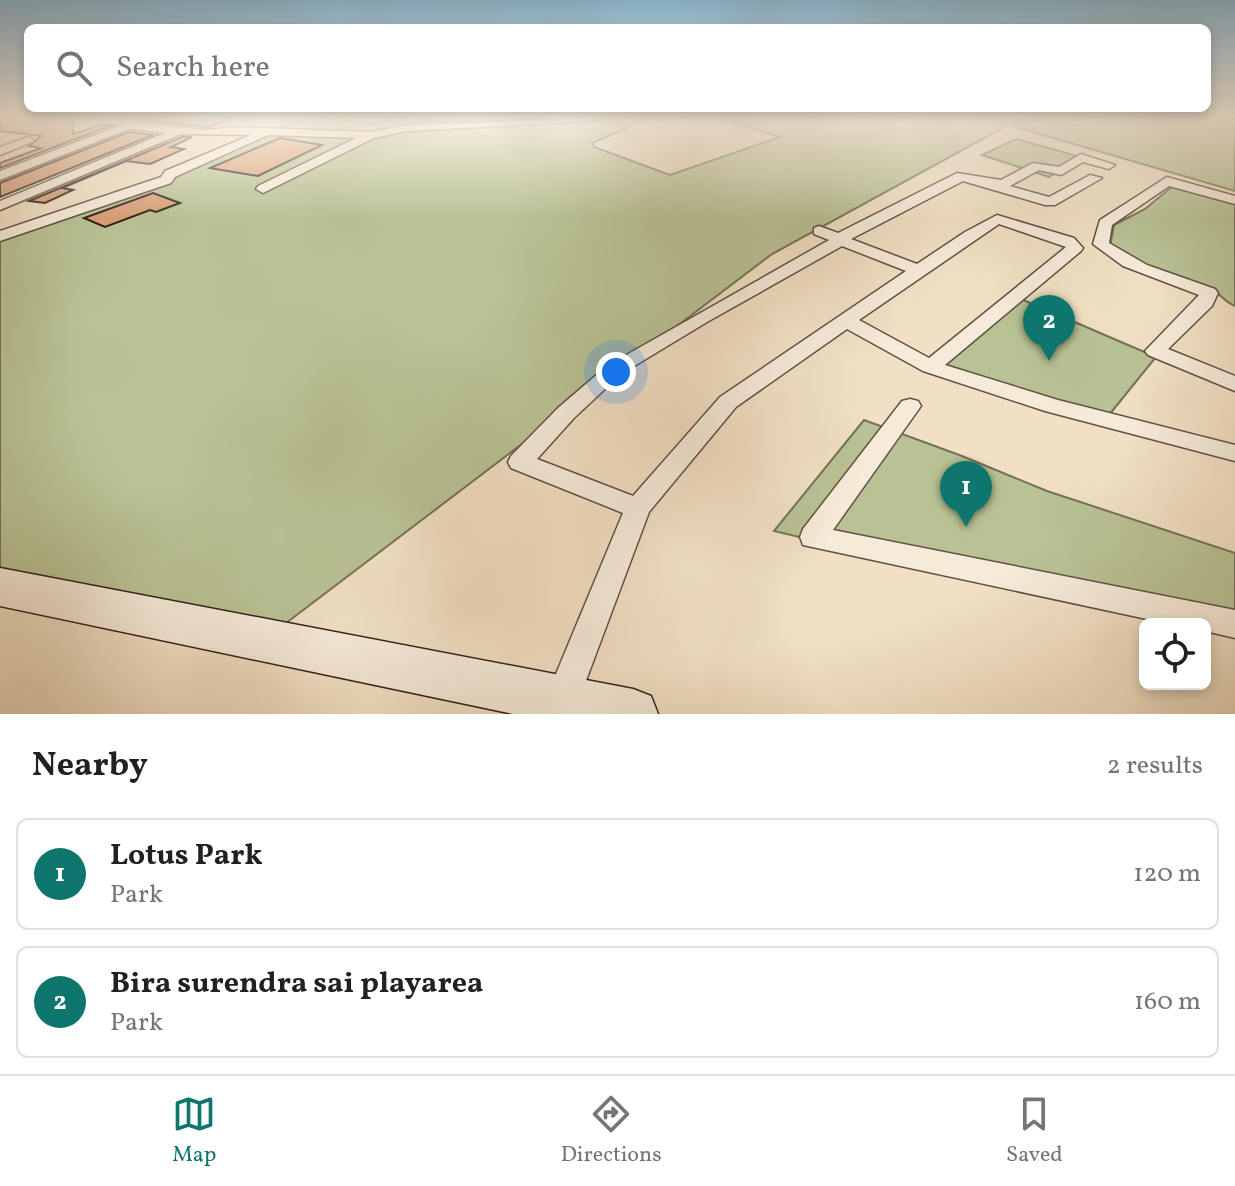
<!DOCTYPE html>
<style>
:root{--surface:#fff;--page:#f2f2f2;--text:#202124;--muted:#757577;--line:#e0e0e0;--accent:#0f766e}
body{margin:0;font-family:Vollkorn,serif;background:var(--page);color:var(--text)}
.controls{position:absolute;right:24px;bottom:24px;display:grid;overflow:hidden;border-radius:12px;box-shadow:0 4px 12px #0003}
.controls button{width:72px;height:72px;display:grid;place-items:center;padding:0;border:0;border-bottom:2px solid var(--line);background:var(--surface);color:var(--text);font:40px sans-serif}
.you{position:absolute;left:616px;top:372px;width:28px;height:28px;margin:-20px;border:6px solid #fff;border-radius:50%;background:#1a73e8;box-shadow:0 0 0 12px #1a73e833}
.badge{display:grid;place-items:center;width:52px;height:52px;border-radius:50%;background:var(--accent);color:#fff;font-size:26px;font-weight:700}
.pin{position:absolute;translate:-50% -66px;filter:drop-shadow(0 2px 4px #0008)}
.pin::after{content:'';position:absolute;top:42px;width:28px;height:24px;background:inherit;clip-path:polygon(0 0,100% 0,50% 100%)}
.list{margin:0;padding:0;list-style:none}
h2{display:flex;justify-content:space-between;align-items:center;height:104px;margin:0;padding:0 32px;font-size:34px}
h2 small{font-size:26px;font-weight:400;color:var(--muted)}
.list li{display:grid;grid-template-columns:52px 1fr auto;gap:24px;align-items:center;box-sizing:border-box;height:112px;margin:0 16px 16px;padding:0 16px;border:2px solid var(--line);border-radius:12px}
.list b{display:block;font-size:30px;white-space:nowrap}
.list p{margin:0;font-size:26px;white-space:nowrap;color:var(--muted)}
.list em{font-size:26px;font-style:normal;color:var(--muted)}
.icon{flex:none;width:44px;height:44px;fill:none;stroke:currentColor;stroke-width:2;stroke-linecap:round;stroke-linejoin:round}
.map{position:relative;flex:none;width:1235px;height:714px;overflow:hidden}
.search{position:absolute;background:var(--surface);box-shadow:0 4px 12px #0003;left:24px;right:24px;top:24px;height:88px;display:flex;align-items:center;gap:20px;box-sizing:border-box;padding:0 28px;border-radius:12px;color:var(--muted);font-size:30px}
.sheet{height:360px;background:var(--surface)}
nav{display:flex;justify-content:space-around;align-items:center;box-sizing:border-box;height:112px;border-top:2px solid var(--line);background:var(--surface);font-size:22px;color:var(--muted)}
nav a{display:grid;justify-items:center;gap:4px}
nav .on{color:var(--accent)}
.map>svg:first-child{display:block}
</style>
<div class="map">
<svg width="1235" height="714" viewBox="0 0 1235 714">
<rect width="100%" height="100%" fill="#f1e0c4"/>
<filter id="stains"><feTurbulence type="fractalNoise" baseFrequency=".0025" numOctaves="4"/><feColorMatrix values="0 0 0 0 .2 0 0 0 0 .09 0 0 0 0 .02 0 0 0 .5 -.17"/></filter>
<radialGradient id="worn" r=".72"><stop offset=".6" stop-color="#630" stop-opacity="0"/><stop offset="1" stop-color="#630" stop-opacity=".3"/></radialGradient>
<g fill="#b9c295" stroke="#747258" stroke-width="2">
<path d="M 307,118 L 650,118 L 592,143 L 594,147 L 670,175 L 780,137 L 719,118 L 1021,118 L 772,254 L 273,633 L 0,580 L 0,235 L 162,182 L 266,133 Z"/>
<path d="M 1028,118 L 1235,118 L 1235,191 L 1012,126 Z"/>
<path d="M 1016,139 L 1081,157 L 1049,177 L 982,155 Z"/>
<path d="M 1174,185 L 1235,202 L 1235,306 C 1222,301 1217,289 1204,285 C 1196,282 1187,284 1178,281 C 1153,273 1132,260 1110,246 L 1114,225 L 1145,209 Z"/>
<path d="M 1021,299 L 1156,357 L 1109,415 L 941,366 Z"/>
<path d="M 864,420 L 962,456 L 1047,491 L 1235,553 L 1235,636 L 1205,624 L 1037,594 L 774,531 Z"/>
</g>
<g fill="#d8a078" stroke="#30211b" stroke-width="2">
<path d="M 0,118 L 72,118 L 73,134 L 105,124 L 112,125 L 0,168 L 0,163 L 41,148 L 29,146 L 41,136 L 0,131 Z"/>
<path d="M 140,118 L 234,118 L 209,127 L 139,120 Z"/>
<path d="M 129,132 L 153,135 L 0,197 L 0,183 Z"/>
<path d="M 182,137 L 192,137 L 171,147 L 184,149 L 150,164 L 126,161 L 62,188 L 73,190 L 45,203 L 29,201 Z"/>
<path d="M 280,138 L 322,145 L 258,176 L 210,168 Z"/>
<path d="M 153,193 L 180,203 L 156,212 L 150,210 L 105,227 L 84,218 Z"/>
</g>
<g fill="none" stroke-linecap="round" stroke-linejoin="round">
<g stroke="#605145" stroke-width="3">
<g id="street">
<path d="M 127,118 L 137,118 L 135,123 L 209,130 L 230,127 L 371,132 L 407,125 L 598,118 L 593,121 L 407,131 L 374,138 L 263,193 L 256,189 L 258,186 L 356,138 L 268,135 L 175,177 L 171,183 L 0,241 L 0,231 L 161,177 L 165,171 L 251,135 L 181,134 L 0,210 L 0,201 L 165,133 L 129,129 L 0,180 L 0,171 L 124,124 Z"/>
<path d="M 346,118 L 390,118 C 381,124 355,124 346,118 Z"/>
<path d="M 28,137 L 34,140 L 32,142 L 0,155 L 0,147 Z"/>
<path d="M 1081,154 L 1115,165 L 1109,169 L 1083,162 L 1061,175 L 1039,170 L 1010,186 L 1049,197 L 1090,175 L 1102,178 L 1055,205 L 1045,205 L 963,181 L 851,239 L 917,264 L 965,232 L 997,215 L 1074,238 L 1083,248 L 1081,251 L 945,365 L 1058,400 L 1235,445 L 1235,461 L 1045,411 L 923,371 L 847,329 L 736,407 L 649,512 L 575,710 L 564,714 L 551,710 L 546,698 L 623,513 L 511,468 L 508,462 L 511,456 L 558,408 L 607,366 L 829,240 L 814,234 L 814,228 L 819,226 L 838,233 L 957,173 L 1001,180 L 1033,163 L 1059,167 ZM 999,224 L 1066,247 L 929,358 L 859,320 ZM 842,246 L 906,271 L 720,397 L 633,496 L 537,459 L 574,418 L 621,374 L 707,322 Z"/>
<path d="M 1167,177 L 1235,196 L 1235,204 L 1169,186 L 1112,225 L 1109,243 L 1147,265 L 1215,289 L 1218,293 L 1212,306 L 1168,349 L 1235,376 L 1235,391 L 1148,355 L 1145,351 L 1199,295 L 1123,266 L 1093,244 L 1100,220 Z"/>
<path d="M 910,399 L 918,401 L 921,406 L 833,530 L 1235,610 L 1235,638 L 1205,631 L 1205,624 L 1170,624 L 803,545 L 800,537 L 803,529 L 902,401 Z"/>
</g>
</g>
<g stroke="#30211b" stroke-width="3">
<path id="secondary" d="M 0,568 L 633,689 L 651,696 L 658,714 L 513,714 L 0,606 Z"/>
</g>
<use href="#street" fill="#f6ebd9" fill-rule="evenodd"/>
<use href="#secondary" fill="#f6ebd9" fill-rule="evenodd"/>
</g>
<linearGradient id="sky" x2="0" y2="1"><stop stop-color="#89b8d4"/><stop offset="0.54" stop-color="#f9f1e4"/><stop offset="1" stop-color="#f9f1e4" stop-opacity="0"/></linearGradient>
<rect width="1235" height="218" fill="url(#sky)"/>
<rect width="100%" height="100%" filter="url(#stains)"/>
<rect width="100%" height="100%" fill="url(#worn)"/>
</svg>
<div class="controls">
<button><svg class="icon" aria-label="locate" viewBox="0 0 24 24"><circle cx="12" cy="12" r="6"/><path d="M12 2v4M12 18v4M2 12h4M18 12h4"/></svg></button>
</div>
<div class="you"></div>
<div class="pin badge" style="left:966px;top:527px">1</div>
<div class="pin badge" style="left:1049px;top:361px">2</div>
<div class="search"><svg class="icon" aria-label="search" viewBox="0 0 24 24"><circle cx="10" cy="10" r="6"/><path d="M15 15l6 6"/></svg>Search here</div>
</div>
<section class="sheet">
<h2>Nearby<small>2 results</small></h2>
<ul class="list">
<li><span class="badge">1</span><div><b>Lotus Park</b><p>Park</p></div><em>120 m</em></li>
<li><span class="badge">2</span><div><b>Bira surendra sai playarea</b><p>Park</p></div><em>160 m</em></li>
</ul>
</section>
<nav>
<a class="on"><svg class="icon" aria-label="map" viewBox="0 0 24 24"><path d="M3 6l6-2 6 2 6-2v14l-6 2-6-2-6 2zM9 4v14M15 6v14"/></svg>Map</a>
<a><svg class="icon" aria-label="directions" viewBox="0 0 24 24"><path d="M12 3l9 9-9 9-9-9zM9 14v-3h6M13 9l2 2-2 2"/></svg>Directions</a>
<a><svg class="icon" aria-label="saved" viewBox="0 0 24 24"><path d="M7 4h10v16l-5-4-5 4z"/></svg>Saved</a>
</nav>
